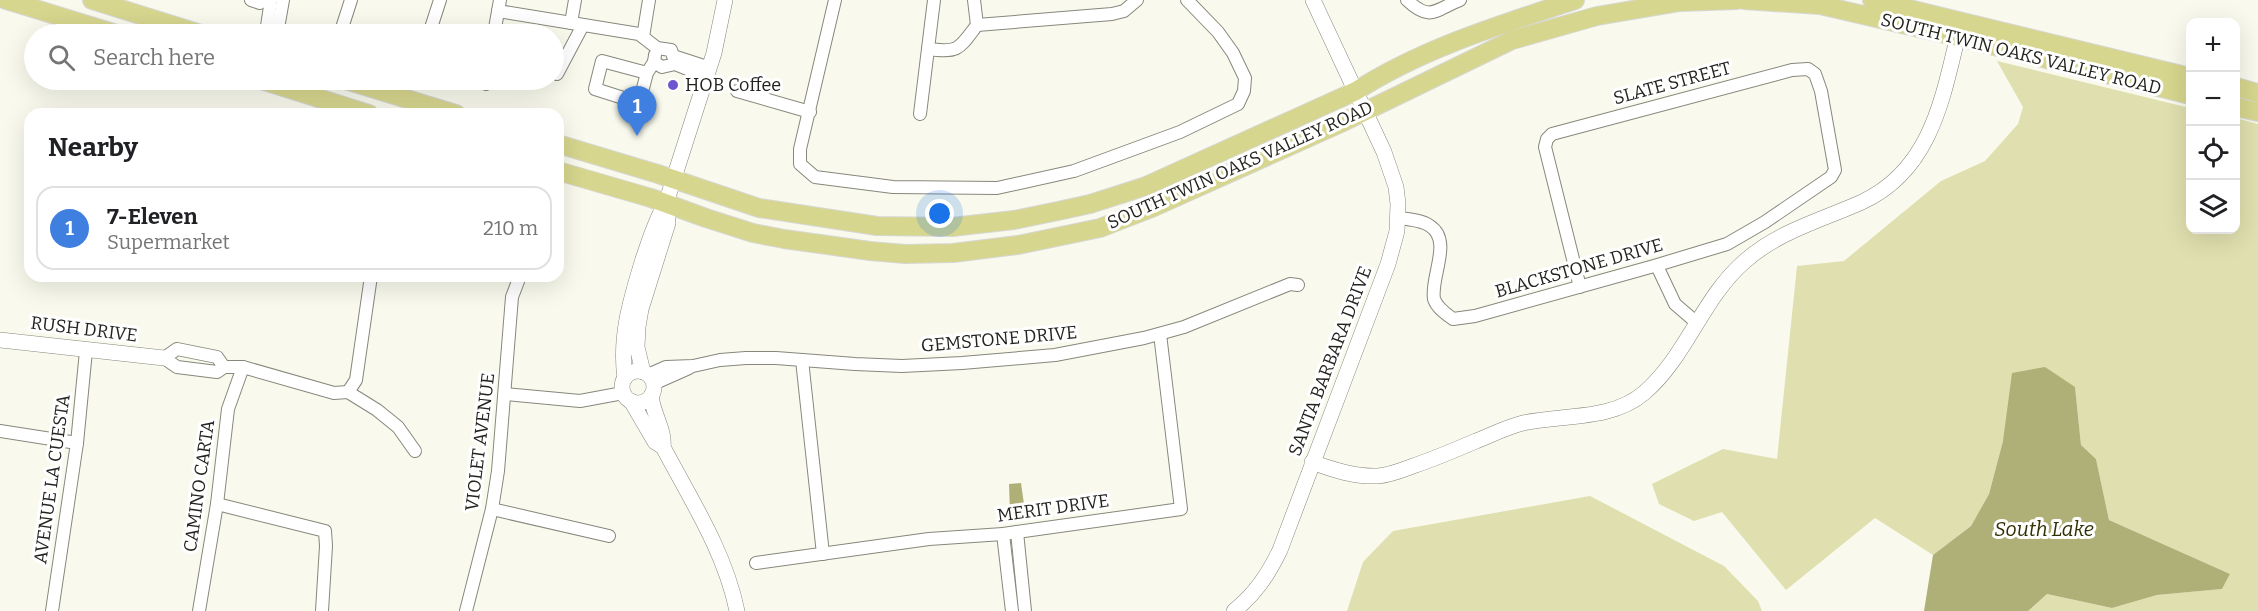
<!DOCTYPE html>
<meta charset="utf-8">
<style>
:root{--surface:#fff;--page:#f6f6f6;--text:#202124;--muted:#757577;--line:#e0e0e0;--accent:#6e54ce}
body{margin:0;font-family:Bitter,serif;background:var(--page);color:var(--text)}
.controls{position:absolute;right:18px;top:18px;display:grid;overflow:hidden;border-radius:12px;box-shadow:0 6px 24px #0002}
.controls button{width:54px;height:54px;display:grid;place-items:center;padding:0;border:0;border-bottom:2px solid var(--line);background:var(--surface);color:var(--text);font:30px sans-serif}
.you{position:absolute;left:940px;top:214px;width:21px;height:21px;margin:-15px;border:4px solid #fff;border-radius:50%;background:#1a73e8;box-shadow:0 0 0 9px #1a73e833}
.badge{display:grid;place-items:center;width:39px;height:39px;border-radius:50%;background:var(--accent);color:#fff;font-size:20px;font-weight:700}
.pin{position:absolute;translate:-50% -50px;filter:drop-shadow(0 2px 3px #0008)}
.pin::after{content:'';position:absolute;top:32px;width:21px;height:18px;background:inherit;clip-path:polygon(0 0,100% 0,50% 100%)}
.list{margin:0;padding:0;list-style:none}
h2{display:flex;justify-content:space-between;align-items:center;height:78px;margin:0;padding:0 24px;font-size:26px}
h2 small{font-size:20px;font-weight:400;color:var(--muted)}
.list li{display:grid;grid-template-columns:39px 1fr auto;gap:18px;align-items:center;box-sizing:border-box;height:84px;margin:0 12px 12px;padding:0 12px;border:2px solid var(--line);border-radius:18px}
.list b{display:block;font-size:22px;white-space:nowrap}
.list p{margin:0;font-size:20px;white-space:nowrap;color:var(--muted)}
.list em{font-size:20px;font-style:normal;color:var(--muted)}
.icon{flex:none;width:33px;height:33px;fill:none;stroke:currentColor;stroke-width:2;stroke-linecap:round;stroke-linejoin:round}
.map{position:relative;flex:none;width:2258px;height:611px;overflow:hidden}
.search{position:absolute;background:var(--surface);box-shadow:0 6px 24px #0002;left:24px;top:24px;width:540px;height:66px;display:flex;align-items:center;gap:15px;box-sizing:border-box;padding:0 21px;border-radius:33px;color:var(--muted);font-size:22px}
.panel{position:absolute;background:var(--surface);box-shadow:0 6px 24px #0002;left:24px;top:108px;width:540px;height:174px;border-radius:18px}
.map>svg:first-child{display:block}
</style>
<div class="map">
<svg width="2258" height="611" viewBox="0 0 2258 611">
<rect width="100%" height="100%" fill="#f9faed"/>
<g fill="#dfdfaf">
<path d="M 1997,61 L 2190,108 L 2190,230 L 2236,230 L 2236,118 L 2258,124 L 2258,611 L 2028,611 L 2047,594 L 2112,608 L 2157,595 L 2222,589 L 2230,574 L 2109,520 L 2096,459 L 2081,445 L 2075,387 L 2003,441 L 1989,494 L 1971,526 L 1933,555 L 1875,518 L 1786,590 L 1722,512 L 1694,521 L 1659,504 L 1652,484 L 1723,449 L 1777,459 L 1797,266 L 1844,261 L 1941,181 L 1985,161 L 2018,124 L 2023,107 Z"/>
<path d="M 1590,496 L 1724,566 L 1758,601 L 1762,611 L 1347,611 L 1363,562 L 1393,531 Z"/>
</g>
<g fill="#afaf78">
<path d="M 2045,367 L 2075,387 L 2081,445 L 2096,459 L 2109,520 L 2230,574 L 2222,589 L 2157,595 L 2112,608 L 2047,594 L 2028,611 L 1924,611 L 1933,555 L 1971,526 L 1989,494 L 2003,441 L 2012,373 Z"/>
<path d="M 1021,483 L 1025,511 L 1010,513 L 1009,484 Z"/>
</g>
<g fill="none" stroke-linecap="round" stroke-linejoin="round">
<g stroke="#87877c" stroke-width="14">
<g id="minor">
<path d="M 251,0 L 260,3"/>
<path d="M 351,0 L 341,31 L 351,34"/>
<path d="M 835,0 L 800,149 L 800,164 L 815,177 L 893,187 L 997,188 L 1074,171 L 1180,132 L 1238,104 L 1244,91 L 1245,78 L 1233,53 L 1218,32 L 1187,0"/>
<path d="M 974,0 L 977,25"/>
<path d="M 1407,0 C 1430,22 1435,10 1460,0"/>
<path d="M 498,11 L 639,34 L 657,48 L 671,50 L 673,56 L 710,68"/>
<path d="M 571,23 L 575,0"/>
<path d="M 977,25 L 1112,14 L 1124,11 L 1137,0"/>
<path d="M 263,34 L 267,26 L 271,0"/>
<path d="M 277,34 L 283,0"/>
<path d="M 429,34 L 440,0"/>
<path d="M 494,34 L 500,0"/>
<path d="M 643,37 L 649,0"/>
<path d="M 928,49 C 959,53 959,49 977,25"/>
<path d="M 655,55 L 654,62 L 662,67 L 675,64 L 707,77"/>
<path d="M 647,73 L 602,61 L 595,89 L 639,103 L 647,73 L 654,62"/>
<path d="M 557,74 L 583,25"/>
<path d="M 486,84 L 487,80"/>
<path d="M 737,91 L 810,112"/>
<path d="M 920,114 L 934,0"/>
<path d="M 1398,218 C 1408,219 1422,220 1430,226 C 1453,241 1430,277 1434,299 C 1437,308 1446,314 1453,319 L 1475,316 L 1654,266 L 1727,244 L 1765,222 L 1831,177 L 1835,170 L 1821,91 L 1815,74 L 1808,69 L 1792,70 L 1552,134 L 1547,139 L 1545,147 L 1580,287"/>
<path d="M 1657,266 L 1675,304 L 1697,323"/>
<path d="M 802,360 L 823,554"/>
<path d="M 224,367 L 217,357 L 177,349 L 164,358 L 177,367 L 217,372 L 224,367 L 243,367 L 334,393 L 348,392"/>
<path d="M 648,375 L 666,367 L 693,366 L 720,360 L 746,358 L 776,358 L 855,364 L 902,366 L 962,363 L 1055,355 L 1144,338 L 1184,327 L 1290,284 L 1298,285"/>
<path d="M 653,384 L 689,368"/>
<path d="M 348,392 L 356,380 L 371,276"/>
<path d="M 348,392 L 377,410 L 398,427 L 415,451"/>
<path d="M 505,394 L 580,401 L 623,393"/>
<path d="M 0,431 L 77,443"/>
<path d="M 217,504 L 325,531 L 326,546 L 322,611"/>
<path d="M 492,509 L 609,536"/>
<path d="M 1017,532 L 1025,611"/>
<path d="M 1003,534 L 1012,611"/>
<path d="M 756,563 L 929,539 L 1003,534 L 1181,509 L 1160,334"/>
<path d="M 52,611 L 77,443 L 86,351"/>
<path d="M 199,611 L 217,504 L 228,409 L 243,367"/>
<path d="M 466,611 L 492,509 L 498,471 L 512,297 L 520,276"/>
</g>
</g>
<g stroke="#87877c" stroke-width="16">
<g id="tertiary">
<path d="M 0,340 L 164,358"/>
<circle cx="638" cy="387" r="16"/>
<path d="M 643,372 L 637,347 L 638,327 L 641,309 L 668,223 L 666,203"/>
<path d="M 625,378 C 619,337 631,298 643,259 C 650,239 655,221 666,203 L 714,53 L 725,0"/>
<path d="M 651,396 C 653,414 665,430 663,447"/>
<path d="M 631,401 L 655,442 L 663,447 C 691,500 725,552 737,611"/>
<path d="M 1312,462 C 1333,470 1355,477 1378,476 C 1390,475 1402,470 1413,466 C 1434,459 1455,450 1476,441 C 1491,435 1507,427 1523,423 C 1563,414 1611,421 1644,393 C 1687,356 1702,298 1745,261 C 1779,231 1822,220 1862,202 C 1933,169 1943,95 1960,27"/>
<path d="M 1234,611 C 1255,594 1268,575 1280,550 L 1388,264 L 1397,231 L 1398,204 L 1396,187 L 1384,152 L 1313,0"/>
</g>
</g>
<g stroke="#d7d7d7" stroke-width="20">
<g id="primary">
<path d="M 6,0 L 117,34"/>
<path d="M 92,0 L 201,34"/>
<path d="M 1744,0 L 1820,5 L 1958,37 L 2190,95"/>
<path d="M 1872,0 L 2190,77"/>
<path d="M 261,80 L 369,114"/>
<path d="M 345,80 L 456,114"/>
<path d="M 2236,87 L 2258,93"/>
<path d="M 2236,107 L 2258,112"/>
<path d="M 558,144 L 658,174 L 759,208 L 877,226 L 952,227 L 1014,220 L 1058,211 L 1090,204 L 1146,186 L 1356,91 C 1423,48 1500,25 1575,0"/>
<path d="M 558,171 L 651,198 L 706,218 L 753,233 L 784,239 L 870,251 L 905,254 L 953,253 L 1018,245 L 1100,228 L 1154,207 L 1341,123 L 1512,40 L 1597,16 L 1680,2 L 1737,0"/>
</g>
</g>
<use href="#minor" stroke="#fff" stroke-width="12"/>
<use href="#tertiary" stroke="#fff" stroke-width="15"/>
<use href="#primary" stroke="#d7d68e" stroke-width="18"/>
</g>
<circle fill="#6e54ce" stroke="#fff" stroke-width="2" cx="673" cy="85" r="6"/>
<g text-anchor="middle" dominant-baseline="central" stroke-width="6" stroke-linejoin="round" paint-order="stroke">
<g font-size="18" fill="#23231f" stroke="#fff">
<text transform="translate(2021 54) rotate(14)">SOUTH TWIN OAKS VALLEY ROAD</text>
<text transform="translate(1672 83) rotate(-15)">SLATE STREET</text>
<text transform="translate(1240 165) rotate(-24)">SOUTH TWIN OAKS VALLEY ROAD</text>
<text transform="translate(1579 268) rotate(-16)">BLACKSTONE DRIVE</text>
<text transform="translate(84 329) rotate(7)">RUSH DRIVE</text>
<text transform="translate(999 339) rotate(-5)">GEMSTONE DRIVE</text>
<text transform="translate(1330 361) rotate(-69)">SANTA BARBARA DRIVE</text>
<text transform="translate(480 442) rotate(-83)">VIOLET AVENUE</text>
<text transform="translate(52 479) rotate(-82)">AVENUE LA CUESTA</text>
<text transform="translate(199 486) rotate(-82)">CAMINO CARTA</text>
<text transform="translate(1053 508) rotate(-8)">MERIT DRIVE</text>
</g>
<g font-size="18" fill="#23231f" stroke="#fff" text-anchor="start">
<text x="685" y="85">HOB Coffee</text>
</g>
<g font-size="20" font-style="italic" fill="#313003" stroke="#fff">
<text x="2044" y="529">South Lake</text>
</g>
</g>
</svg>
<div class="controls">
<button>+</button>
<button>−</button>
<button><svg class="icon" aria-label="locate" viewBox="0 0 24 24"><circle cx="12" cy="12" r="6"/><path d="M12 2v4M12 18v4M2 12h4M18 12h4"/></svg></button>
<button><svg class="icon" aria-label="layers" viewBox="0 0 24 24"><path d="M12 4l9 5-9 5-9-5zM3 14l9 5 9-5"/></svg></button>
</div>
<div class="you"></div>
<div class="pin badge" style="left:637px;top:136px;background:#3f7fe0">1</div>
<div class="search"><svg class="icon" aria-label="search" viewBox="0 0 24 24"><circle cx="10" cy="10" r="6"/><path d="M15 15l6 6"/></svg>Search here</div>
<section class="panel">
<h2>Nearby<small></small></h2>
<ul class="list">
<li><span class="badge" style="background:#3f7fe0">1</span><div><b>7-Eleven</b><p>Supermarket</p></div><em>210 m</em></li>
</ul>
</section>
</div>
